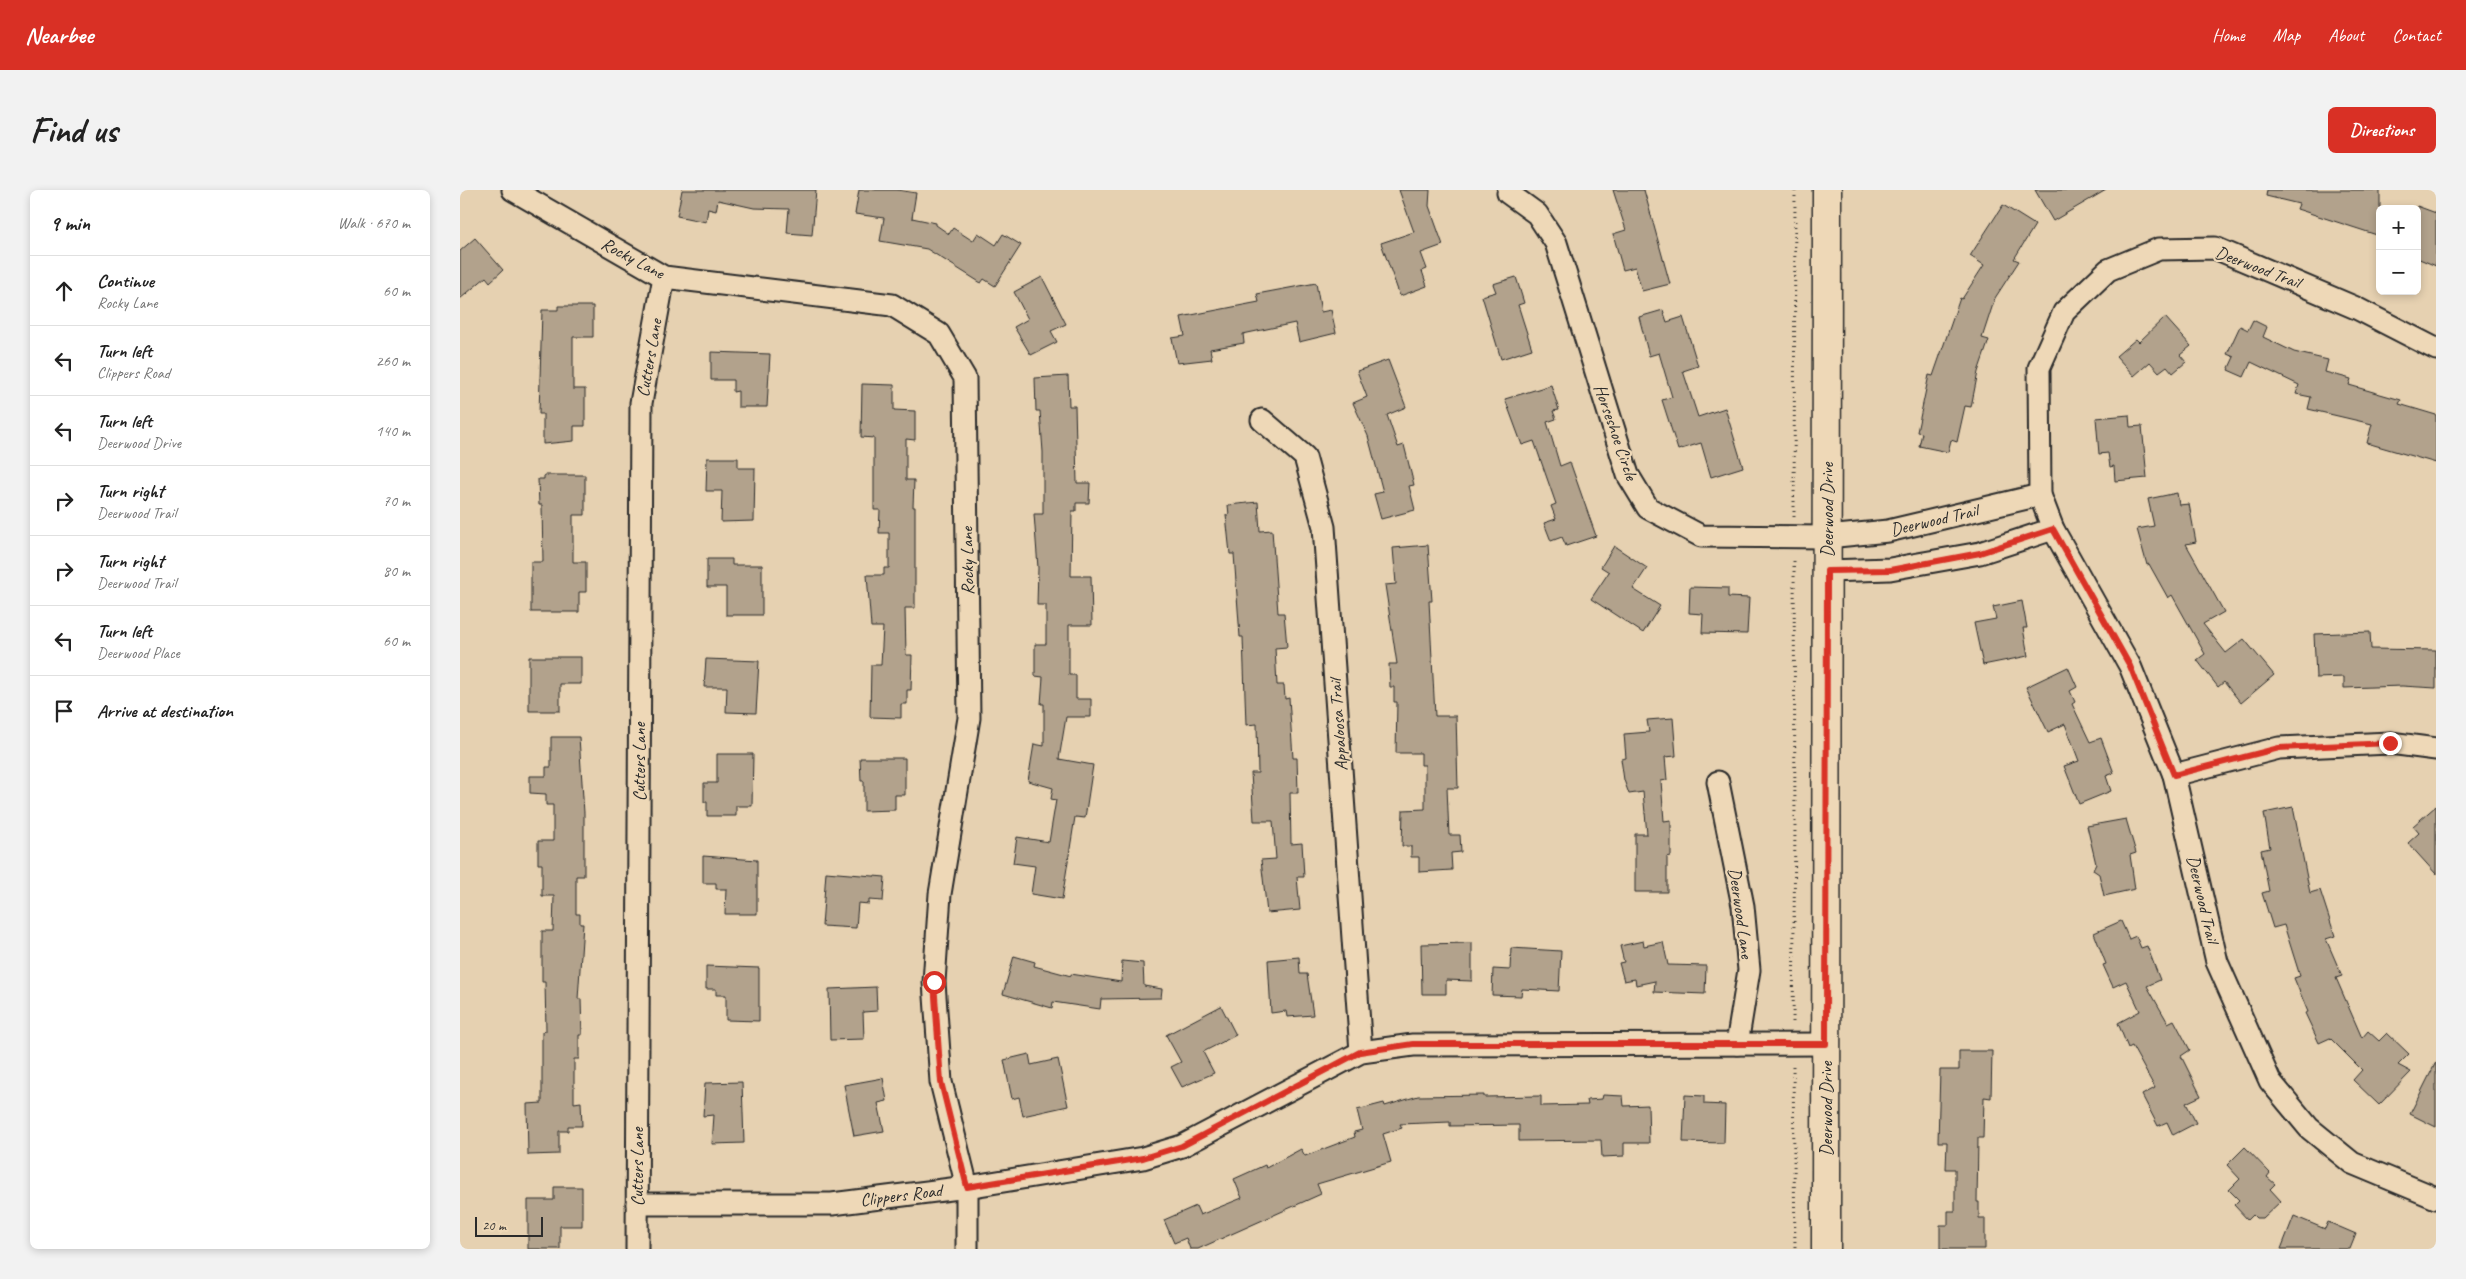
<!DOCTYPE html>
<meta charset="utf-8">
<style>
:root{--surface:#fff;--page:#f2f2f2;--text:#222;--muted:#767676;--line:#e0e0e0;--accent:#d93025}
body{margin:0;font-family:Caveat,sans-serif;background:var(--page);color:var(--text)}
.controls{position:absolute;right:15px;top:15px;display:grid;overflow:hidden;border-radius:8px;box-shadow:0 2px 8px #0003}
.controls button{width:45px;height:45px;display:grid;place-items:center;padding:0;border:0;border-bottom:1px solid var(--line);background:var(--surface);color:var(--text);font:25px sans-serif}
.scale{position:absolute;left:15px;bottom:12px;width:68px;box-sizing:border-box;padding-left:5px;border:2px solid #2b2b2b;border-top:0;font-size:14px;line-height:18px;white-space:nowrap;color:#2b2b2b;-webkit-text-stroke:4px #eed8b7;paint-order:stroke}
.stop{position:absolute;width:15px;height:15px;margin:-11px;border:4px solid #d93025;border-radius:50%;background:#fff}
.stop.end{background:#d93025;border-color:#fff;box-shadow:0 1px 5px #0008}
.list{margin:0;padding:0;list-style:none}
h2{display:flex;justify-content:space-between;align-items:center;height:65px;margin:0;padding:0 20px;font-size:21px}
h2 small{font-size:16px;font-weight:400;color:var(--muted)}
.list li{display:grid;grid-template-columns:32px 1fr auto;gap:15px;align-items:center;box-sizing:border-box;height:70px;padding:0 20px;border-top:1px solid var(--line)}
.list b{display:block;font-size:19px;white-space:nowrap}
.list p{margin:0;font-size:16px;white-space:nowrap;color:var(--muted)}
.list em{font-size:16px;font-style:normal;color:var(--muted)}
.icon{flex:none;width:28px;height:28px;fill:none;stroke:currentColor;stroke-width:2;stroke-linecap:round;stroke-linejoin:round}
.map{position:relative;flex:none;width:1976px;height:1059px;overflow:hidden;border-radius:8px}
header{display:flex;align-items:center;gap:30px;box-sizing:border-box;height:70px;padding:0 25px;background:var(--accent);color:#fff}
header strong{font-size:24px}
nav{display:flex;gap:28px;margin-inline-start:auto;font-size:18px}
.intro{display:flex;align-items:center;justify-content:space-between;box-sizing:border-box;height:120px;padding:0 30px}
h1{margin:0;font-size:35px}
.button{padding:12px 22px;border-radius:8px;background:var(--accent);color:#fff;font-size:18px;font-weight:700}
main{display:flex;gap:30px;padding:0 30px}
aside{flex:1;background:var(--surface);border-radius:8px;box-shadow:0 2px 8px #0003}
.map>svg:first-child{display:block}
</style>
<header>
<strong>Nearbee</strong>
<nav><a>Home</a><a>Map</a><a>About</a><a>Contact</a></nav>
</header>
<div class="intro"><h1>Find us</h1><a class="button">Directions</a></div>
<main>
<aside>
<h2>9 min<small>Walk · 670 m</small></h2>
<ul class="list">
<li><svg class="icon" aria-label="ahead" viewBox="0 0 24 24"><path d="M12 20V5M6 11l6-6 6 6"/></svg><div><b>Continue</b><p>Rocky Lane</p></div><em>60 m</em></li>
<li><svg class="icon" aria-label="left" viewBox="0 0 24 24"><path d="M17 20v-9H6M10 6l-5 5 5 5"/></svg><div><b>Turn left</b><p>Clippers Road</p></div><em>260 m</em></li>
<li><svg class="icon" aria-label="left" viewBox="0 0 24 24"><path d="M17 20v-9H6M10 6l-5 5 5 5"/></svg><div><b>Turn left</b><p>Deerwood Drive</p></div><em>140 m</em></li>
<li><svg class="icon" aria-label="right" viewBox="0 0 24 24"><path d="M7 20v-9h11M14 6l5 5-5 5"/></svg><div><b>Turn right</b><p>Deerwood Trail</p></div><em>70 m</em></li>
<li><svg class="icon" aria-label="right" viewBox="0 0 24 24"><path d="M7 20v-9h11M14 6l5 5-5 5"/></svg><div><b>Turn right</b><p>Deerwood Trail</p></div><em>80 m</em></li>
<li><svg class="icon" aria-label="left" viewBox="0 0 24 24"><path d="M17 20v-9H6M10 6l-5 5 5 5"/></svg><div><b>Turn left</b><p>Deerwood Place</p></div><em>60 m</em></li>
<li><svg class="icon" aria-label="arrive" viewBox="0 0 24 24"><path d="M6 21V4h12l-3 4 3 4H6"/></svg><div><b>Arrive at destination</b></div></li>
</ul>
</aside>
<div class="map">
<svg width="1976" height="1059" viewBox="0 0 1976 1059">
<rect width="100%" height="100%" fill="#e6d1b1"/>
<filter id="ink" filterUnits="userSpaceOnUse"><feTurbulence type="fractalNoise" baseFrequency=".02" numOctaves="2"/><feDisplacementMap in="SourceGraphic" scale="10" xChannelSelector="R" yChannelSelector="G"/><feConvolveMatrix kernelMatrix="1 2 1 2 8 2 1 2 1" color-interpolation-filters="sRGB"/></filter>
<g filter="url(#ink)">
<g fill="#b2a28c" stroke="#2b2b2b">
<path d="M 222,0 L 356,0 L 352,45 L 327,43 L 329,19 L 294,18 L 258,10 L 256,21 L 248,19 L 246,32 L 217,26 Z"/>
<path d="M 399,0 L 437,0 L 456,3 L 452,28 L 476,33 L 476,35 L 489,44 L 493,38 L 513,51 L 518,43 L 536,55 L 543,44 L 561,55 L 535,96 L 524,89 L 521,93 L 467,59 L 420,51 L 424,28 L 395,24 Z"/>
<path d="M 939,0 L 970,0 L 969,16 L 983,55 L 961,63 L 967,79 L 962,81 L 967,96 L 940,106 L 921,53 L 954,42 Z"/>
<path d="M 1153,0 L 1184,0 L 1210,94 L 1182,101 L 1175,77 L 1163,80 L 1153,44 L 1166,40 Z"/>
<path d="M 1575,0 L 1646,0 L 1593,31 Z"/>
<path d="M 1807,0 L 1920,0 L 1920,46 L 1837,19 L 1839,14 L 1806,6 Z"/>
<path d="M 1543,15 L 1575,35 L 1554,69 L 1559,71 L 1535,108 L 1522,148 L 1529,150 L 1518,182 L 1511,217 L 1505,216 L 1497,252 L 1491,250 L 1488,262 L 1459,256 L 1462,243 L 1457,242 L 1469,185 L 1473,186 L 1500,108 L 1502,109 L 1524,75 L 1510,66 Z"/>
<path d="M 1957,16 L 1976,23 L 1976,76 L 1957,68 Z"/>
<path d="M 15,48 L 43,80 L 30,92 L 26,87 L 0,109 L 0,61 Z"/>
<path d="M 582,87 L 606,134 L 591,141 L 597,152 L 571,165 L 554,137 L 568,129 L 554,102 Z"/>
<path d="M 1056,87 L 1064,113 L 1058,115 L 1072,159 L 1041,169 L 1022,106 L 1036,102 L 1033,94 Z"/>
<path d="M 856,93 L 861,122 L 871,120 L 876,143 L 839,152 L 835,133 L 783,144 L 784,153 L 750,159 L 752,169 L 717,173 L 712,148 L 725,146 L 721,127 L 799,112 L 797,104 Z"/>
<path d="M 98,116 L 133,116 L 133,147 L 113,147 L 113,199 L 125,199 L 125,236 L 114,236 L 114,251 L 83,254 L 83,224 L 79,224 L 82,120 L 98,120 Z"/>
<path d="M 1203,120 L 1207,132 L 1223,127 L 1238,176 L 1223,181 L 1238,227 L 1265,218 L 1283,277 L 1251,287 L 1241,253 L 1218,260 L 1202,210 L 1212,207 L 1199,163 L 1189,166 L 1179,127 Z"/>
<path d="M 1705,127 L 1731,156 L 1720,165 L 1726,172 L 1713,183 L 1707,176 L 1699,182 L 1690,172 L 1674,186 L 1656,166 L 1676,149 L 1679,152 Z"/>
<path d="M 1793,130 L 1807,137 L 1803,147 L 1834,162 L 1868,170 L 1865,182 L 1891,189 L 1889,195 L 1941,210 L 1939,214 L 1976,225 L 1976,273 L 1907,253 L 1912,234 L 1848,219 L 1851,207 L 1836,204 L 1839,195 L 1791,172 L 1784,187 L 1768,180 L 1774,167 L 1767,164 L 1780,136 L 1788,140 Z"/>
<path d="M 251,162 L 310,164 L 307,217 L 278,217 L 278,201 L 273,202 L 273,190 L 251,190 Z"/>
<path d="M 928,170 L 946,217 L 927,225 L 938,257 L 944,255 L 954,295 L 949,296 L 955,320 L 921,329 L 914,304 L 923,302 L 908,246 L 893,213 L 907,207 L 897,181 Z"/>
<path d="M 608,186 L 609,216 L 615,216 L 617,293 L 630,293 L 629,313 L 616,313 L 616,321 L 612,321 L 611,386 L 631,386 L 632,435 L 609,435 L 609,485 L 616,485 L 616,509 L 631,509 L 631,527 L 606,527 L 599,569 L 633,575 L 625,628 L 615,627 L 602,709 L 571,704 L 575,676 L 553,673 L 557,647 L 589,652 L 596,610 L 591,609 L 593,598 L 568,591 L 574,554 L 584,556 L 584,514 L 581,514 L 583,487 L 575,486 L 575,454 L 586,454 L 586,415 L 577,415 L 578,378 L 574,324 L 583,324 L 583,262 L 580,221 L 576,221 L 575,188 Z"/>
<path d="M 402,194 L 434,195 L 434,220 L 455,221 L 455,250 L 446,249 L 446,290 L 454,290 L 453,317 L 455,317 L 455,418 L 445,418 L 446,465 L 452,465 L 451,500 L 447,500 L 447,514 L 441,514 L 441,528 L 410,527 L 411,475 L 421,475 L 423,437 L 411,437 L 407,385 L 424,385 L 424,378 L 429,378 L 429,343 L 419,343 L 420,320 L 414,320 L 414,248 L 401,247 Z"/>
<path d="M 1091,195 L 1099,220 L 1093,221 L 1096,229 L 1087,232 L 1100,276 L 1110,272 L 1136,346 L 1106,356 L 1102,347 L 1091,351 L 1084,333 L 1096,329 L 1091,316 L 1096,314 L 1074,251 L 1062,255 L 1045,209 Z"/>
<path d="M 1669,225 L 1670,237 L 1682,236 L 1687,288 L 1655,291 L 1654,276 L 1650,277 L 1648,263 L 1639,264 L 1636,228 Z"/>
<path d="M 247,268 L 278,268 L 278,278 L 295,278 L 294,331 L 261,332 L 262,301 L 246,301 Z"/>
<path d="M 84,285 L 125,285 L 125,325 L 113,325 L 113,372 L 126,372 L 126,402 L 119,402 L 119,422 L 71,422 L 71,372 L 83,372 L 82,315 L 79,315 L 78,289 L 84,289 Z"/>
<path d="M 1717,303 L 1719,315 L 1729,314 L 1736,352 L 1726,354 L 1764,422 L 1743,434 L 1766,463 L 1784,449 L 1814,485 L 1781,513 L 1764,492 L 1758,497 L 1737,470 L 1745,464 L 1712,405 L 1708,408 L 1689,374 L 1687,375 L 1677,339 L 1694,336 L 1688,309 Z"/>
<path d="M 798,312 L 800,341 L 812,340 L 818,423 L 824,423 L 827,457 L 815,458 L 817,495 L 824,495 L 825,509 L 829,508 L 833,568 L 837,568 L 838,603 L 830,603 L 831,654 L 842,653 L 844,687 L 837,687 L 840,720 L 807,723 L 801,670 L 816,669 L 813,631 L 794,631 L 791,583 L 798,583 L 797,534 L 786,535 L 783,447 L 780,447 L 774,364 L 770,364 L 766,325 L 769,325 L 768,315 Z"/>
<path d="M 968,355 L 972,411 L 969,411 L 975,526 L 996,526 L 998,598 L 987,598 L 989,645 L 1000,645 L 1001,662 L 991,663 L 992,680 L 959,682 L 959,667 L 951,667 L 951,656 L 942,656 L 943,620 L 965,619 L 965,575 L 961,575 L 961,563 L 936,563 L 937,512 L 934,512 L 934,497 L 930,497 L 929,474 L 937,474 L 925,395 L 936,394 L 933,358 Z"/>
<path d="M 1154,356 L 1187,378 L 1173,399 L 1200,416 L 1183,443 L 1131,409 L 1149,382 L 1141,377 Z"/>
<path d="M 247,369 L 272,369 L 272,375 L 302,375 L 302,425 L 266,425 L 266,397 L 247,397 Z"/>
<path d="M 1230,397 L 1268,398 L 1268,407 L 1289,408 L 1287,444 L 1242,443 L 1243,424 L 1229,423 Z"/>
<path d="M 1562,411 L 1567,438 L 1563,438 L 1568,466 L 1523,475 L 1514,433 L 1536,429 L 1533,417 Z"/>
<path d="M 1910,442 L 1911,459 L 1976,460 L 1976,498 L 1942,496 L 1884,498 L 1884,487 L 1856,488 L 1854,444 Z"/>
<path d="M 69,467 L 121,467 L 121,494 L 100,494 L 100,521 L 69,521 Z"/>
<path d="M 246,469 L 299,471 L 296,523 L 266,522 L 267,497 L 244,497 Z"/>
<path d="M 1608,477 L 1617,497 L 1610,501 L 1615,512 L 1612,514 L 1630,552 L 1641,548 L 1654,583 L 1646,586 L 1651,601 L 1619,614 L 1604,576 L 1619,571 L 1605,534 L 1588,542 L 1566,497 Z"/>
<path d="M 1213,528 L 1216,566 L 1205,567 L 1207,590 L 1201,591 L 1204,631 L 1211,630 L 1211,666 L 1207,667 L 1207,702 L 1175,702 L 1175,644 L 1187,644 L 1183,602 L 1169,604 L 1164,590 L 1161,569 L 1166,568 L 1164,544 L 1189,542 L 1187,530 Z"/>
<path d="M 91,547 L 119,547 L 124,623 L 124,686 L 116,686 L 116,724 L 120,724 L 120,734 L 123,734 L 118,809 L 121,809 L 122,845 L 119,845 L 119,869 L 114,869 L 114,913 L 121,912 L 122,936 L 108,936 L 108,941 L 99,941 L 99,964 L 68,965 L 67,914 L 82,913 L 82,842 L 86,841 L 85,792 L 82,792 L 82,741 L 93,741 L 94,706 L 82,706 L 82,674 L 78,674 L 78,651 L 93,651 L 93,615 L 86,615 L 86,604 L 70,603 L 70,586 L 86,586 L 86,577 L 91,577 Z"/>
<path d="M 257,564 L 293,564 L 292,616 L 276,616 L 276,626 L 247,626 L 247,612 L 244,612 L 244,593 L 257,593 Z"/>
<path d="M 400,568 L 445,568 L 445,605 L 435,605 L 435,620 L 404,621 L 404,591 L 401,591 Z"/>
<path d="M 1976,616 L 1976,684 L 1948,653 L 1959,643 L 1953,636 Z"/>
<path d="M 1833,617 L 1850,703 L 1860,700 L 1875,746 L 1866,749 L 1882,786 L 1876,788 L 1902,848 L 1908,841 L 1919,851 L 1927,843 L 1949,864 L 1938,875 L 1951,882 L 1919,915 L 1893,890 L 1902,880 L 1870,848 L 1859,853 L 1845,823 L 1848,822 L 1834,788 L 1840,786 L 1824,735 L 1813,738 L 1802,703 L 1809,701 L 1801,660 L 1810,658 L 1804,623 Z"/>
<path d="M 1666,629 L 1676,663 L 1670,665 L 1675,699 L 1644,706 L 1639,684 L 1633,680 L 1636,674 L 1627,636 Z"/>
<path d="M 243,666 L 297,670 L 297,724 L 265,724 L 266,699 L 256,699 L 256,693 L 243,693 Z"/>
<path d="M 366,682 L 425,687 L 423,711 L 409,710 L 409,714 L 398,713 L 396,738 L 362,736 Z"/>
<path d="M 1661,731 L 1669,749 L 1676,746 L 1681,758 L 1687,756 L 1700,790 L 1687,796 L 1708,833 L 1714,830 L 1730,860 L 1721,866 L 1741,906 L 1726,913 L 1736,933 L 1713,945 L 1707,932 L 1698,936 L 1682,905 L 1695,898 L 1672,856 L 1668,858 L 1658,833 L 1680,821 L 1666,791 L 1653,797 L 1643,775 L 1646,774 L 1634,743 Z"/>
<path d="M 1183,751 L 1184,756 L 1203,752 L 1208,775 L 1246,776 L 1245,804 L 1194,802 L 1195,791 L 1176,795 L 1175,789 L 1164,791 L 1159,773 L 1164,772 L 1160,756 Z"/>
<path d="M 1012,753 L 1012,791 L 986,790 L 986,804 L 962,804 L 961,754 Z"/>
<path d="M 1051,758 L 1101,761 L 1099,801 L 1062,799 L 1061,806 L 1032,805 L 1033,779 L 1050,780 Z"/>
<path d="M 554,766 L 575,772 L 574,776 L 611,786 L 611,784 L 661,792 L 662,771 L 683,773 L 684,796 L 702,799 L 701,808 L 641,809 L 640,819 L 593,812 L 592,818 L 543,804 Z"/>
<path d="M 839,767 L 840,784 L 847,784 L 853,825 L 827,827 L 826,821 L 811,823 L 808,770 Z"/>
<path d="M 246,776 L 299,778 L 299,831 L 266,830 L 266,805 L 256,805 L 256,799 L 246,799 Z"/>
<path d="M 416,797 L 417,821 L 403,822 L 404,849 L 370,850 L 369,799 Z"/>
<path d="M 761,816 L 776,845 L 743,862 L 754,883 L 722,897 L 711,877 L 721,872 L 706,845 Z"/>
<path d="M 1499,861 L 1532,861 L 1531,908 L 1524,907 L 1523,948 L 1518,948 L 1517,1012 L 1519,1012 L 1519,1028 L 1525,1028 L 1525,1059 L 1480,1059 L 1480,1035 L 1488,1035 L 1488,1021 L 1495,1021 L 1495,979 L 1486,979 L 1487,952 L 1478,952 L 1480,880 L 1499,880 Z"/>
<path d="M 569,864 L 571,875 L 598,869 L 608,916 L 563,926 L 559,907 L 552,909 L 544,870 Z"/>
<path d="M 1976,872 L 1976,937 L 1950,924 Z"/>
<path d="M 423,888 L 427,911 L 418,913 L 424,941 L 394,946 L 384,895 Z"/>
<path d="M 282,892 L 284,953 L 252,954 L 254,925 L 243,926 L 245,893 Z"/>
<path d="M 1024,905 L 1024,907 L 1081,906 L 1081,916 L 1128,915 L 1127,910 L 1142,909 L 1143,905 L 1163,906 L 1164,916 L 1188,915 L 1189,953 L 1164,953 L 1164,966 L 1142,967 L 1141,950 L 1059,951 L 1059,935 L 990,936 L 990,932 L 940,934 L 942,938 L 923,944 L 931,972 L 857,994 L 861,1004 L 738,1059 L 730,1059 L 726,1048 L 714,1053 L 704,1030 L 736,1016 L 740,1025 L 782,1008 L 774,989 L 805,975 L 806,978 L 841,959 L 845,966 L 895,947 L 894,942 L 902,940 L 897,920 L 924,913 L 925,916 L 958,906 Z"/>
<path d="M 1225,905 L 1244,906 L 1244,914 L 1265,915 L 1264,953 L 1223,952 Z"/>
<path d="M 1785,957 L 1810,983 L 1807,987 L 1815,994 L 1810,999 L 1821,1011 L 1803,1028 L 1796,1028 L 1793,1025 L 1788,1030 L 1774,1015 L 1779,1010 L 1769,1000 L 1780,989 L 1767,975 Z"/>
<path d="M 94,997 L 122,997 L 122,1036 L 100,1036 L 100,1059 L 68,1059 L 68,1010 L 94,1010 Z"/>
<path d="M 1834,1026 L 1865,1039 L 1868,1032 L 1896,1044 L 1890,1059 L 1821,1059 Z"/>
</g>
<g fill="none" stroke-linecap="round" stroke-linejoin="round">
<g stroke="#2b2b2b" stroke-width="25">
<g id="street">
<path d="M 53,0 L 204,87 L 432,115 L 479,144 L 505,188 L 509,528 L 480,704 L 474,792 L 481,892 L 507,997 L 507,1059"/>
<path d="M 1048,3 L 1077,24 L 1096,53 L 1168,285 L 1188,318 L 1241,346 L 1367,347 L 1428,341 L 1580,305"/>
<path d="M 1976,159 L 1896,118 L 1755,58 L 1699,59 L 1648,80 L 1604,122 L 1579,178 L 1580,305 L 1593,339 L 1670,476 L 1714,585 L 1757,772 L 1810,891 L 1849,938 L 1892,973 L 1976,1008"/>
<path d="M 802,230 L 845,267 L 864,337 L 901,862"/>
<path d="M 1367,381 L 1430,379 L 1520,363 L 1593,339"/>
<path d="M 1714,585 L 1819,558 L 1930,553 L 1976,559"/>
<path d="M 1258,592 L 1283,716 L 1289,780 L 1277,854"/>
<path d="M 177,1014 L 372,1014 L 507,997 L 683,968 L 722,956 L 901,862 L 953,855 L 1366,854"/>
<path d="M 177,1059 L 181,213 L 204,87"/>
</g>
</g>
<g stroke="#2b2b2b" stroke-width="31">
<path id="secondary" d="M 1366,1059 L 1367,0"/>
</g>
<g stroke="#2b2b2b" stroke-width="3" stroke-dasharray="1 4" stroke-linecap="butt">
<path d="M 1334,327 L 1335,0"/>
<path d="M 1333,832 L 1335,637 L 1334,368"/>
<path d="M 1333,876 L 1335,1059"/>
</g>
<use href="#street" stroke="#eed8b7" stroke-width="21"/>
<use href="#secondary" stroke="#eed8b7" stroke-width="28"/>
</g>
</g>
<g fill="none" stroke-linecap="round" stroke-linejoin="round" filter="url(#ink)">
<path stroke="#d93025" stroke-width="6" d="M 474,792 L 481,892 L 507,997 L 683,968 L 722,956 L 900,862 L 953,854 L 1366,854 L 1367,381 L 1430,380 L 1520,363 L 1593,339 L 1670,476 L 1714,585 L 1819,558 L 1930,553"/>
</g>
<g text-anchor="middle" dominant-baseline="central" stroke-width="4.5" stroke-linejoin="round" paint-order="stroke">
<g font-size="18" fill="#2b2b2b" stroke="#eed8b7">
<text transform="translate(173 68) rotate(28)">Rocky Lane</text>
<text transform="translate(1798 77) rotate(21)">Deerwood Trail</text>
<text transform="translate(189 168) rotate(-80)">Cutters Lane</text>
<text transform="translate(1156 242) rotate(71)">Horseshoe Circle</text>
<text transform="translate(1367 320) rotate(-90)">Deerwood Drive</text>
<text transform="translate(1474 330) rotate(-13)">Deerwood Trail</text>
<text transform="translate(507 371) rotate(-91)">Rocky Lane</text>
<text transform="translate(878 535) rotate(-94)">Appaloosa Trail</text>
<text transform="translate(179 572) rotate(-90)">Cutters Lane</text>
<text transform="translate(1743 709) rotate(77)">Deerwood Trail</text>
<text transform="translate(1281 723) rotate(82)">Deerwood Lane</text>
<text transform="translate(1366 919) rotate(-90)">Deerwood Drive</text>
<text transform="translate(177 977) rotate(-90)">Cutters Lane</text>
<text transform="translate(441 1005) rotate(-7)">Clippers Road</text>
</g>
</g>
</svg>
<div class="controls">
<button>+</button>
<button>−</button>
</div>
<div class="scale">20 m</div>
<div class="stop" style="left:474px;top:792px"></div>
<div class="stop end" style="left:1930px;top:553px"></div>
</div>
</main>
